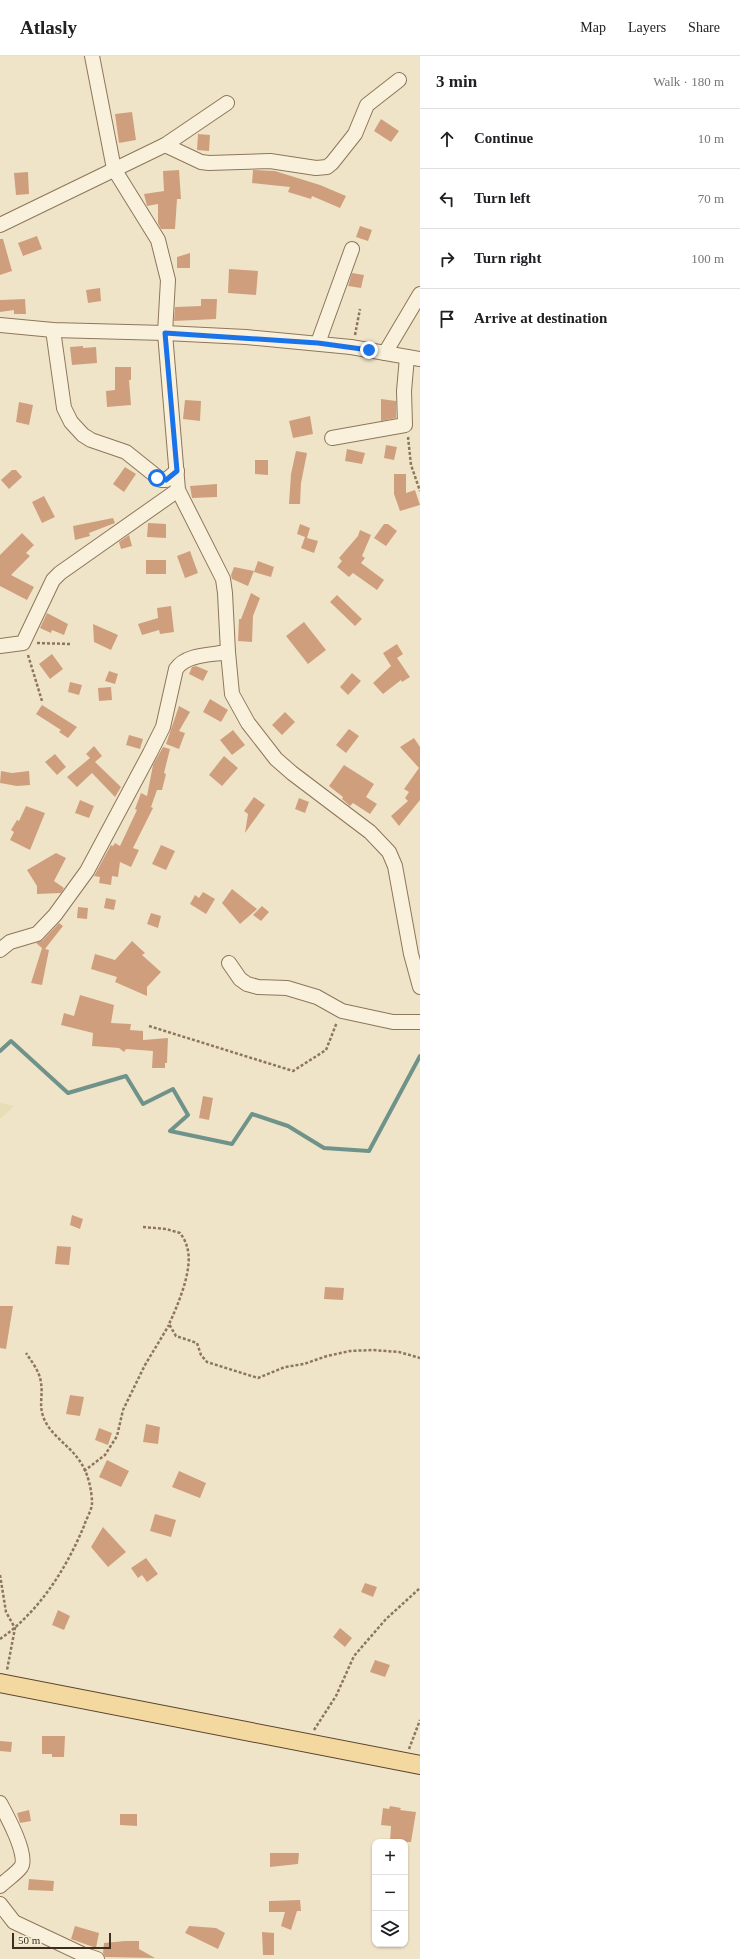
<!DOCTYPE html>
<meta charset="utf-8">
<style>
:root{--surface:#fff;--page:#f2f2f2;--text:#202124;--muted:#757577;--line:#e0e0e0}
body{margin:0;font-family:"Times New Roman",serif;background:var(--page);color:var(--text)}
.controls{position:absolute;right:12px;bottom:12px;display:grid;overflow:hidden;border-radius:8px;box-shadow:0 1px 3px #0004}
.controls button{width:36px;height:36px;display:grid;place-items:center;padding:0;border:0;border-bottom:1px solid var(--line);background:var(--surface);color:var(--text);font:20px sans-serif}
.scale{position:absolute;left:12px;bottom:10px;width:99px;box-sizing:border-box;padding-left:4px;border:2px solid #3d2e20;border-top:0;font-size:11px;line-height:14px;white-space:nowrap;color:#3d2e20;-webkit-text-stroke:3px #f7eed8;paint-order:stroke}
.stop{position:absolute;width:12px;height:12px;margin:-9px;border:3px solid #1a73e8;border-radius:50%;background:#fff}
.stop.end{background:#1a73e8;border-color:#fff;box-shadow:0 1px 4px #0008}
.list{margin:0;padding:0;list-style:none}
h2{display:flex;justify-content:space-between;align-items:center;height:52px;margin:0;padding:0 16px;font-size:17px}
h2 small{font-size:13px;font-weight:400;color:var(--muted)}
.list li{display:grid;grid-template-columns:26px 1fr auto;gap:12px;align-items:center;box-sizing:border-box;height:60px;padding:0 16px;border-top:1px solid var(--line)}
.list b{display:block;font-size:15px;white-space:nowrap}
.list em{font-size:13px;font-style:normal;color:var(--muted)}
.icon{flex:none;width:22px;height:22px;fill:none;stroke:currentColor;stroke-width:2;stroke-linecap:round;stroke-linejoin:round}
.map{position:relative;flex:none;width:420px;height:1903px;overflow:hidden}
header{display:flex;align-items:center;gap:24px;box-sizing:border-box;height:56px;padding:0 20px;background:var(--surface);border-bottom:1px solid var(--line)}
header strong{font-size:19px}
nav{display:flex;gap:22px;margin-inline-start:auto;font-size:14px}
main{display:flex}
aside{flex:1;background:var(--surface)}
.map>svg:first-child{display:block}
</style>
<header>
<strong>Atlasly</strong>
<nav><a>Map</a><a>Layers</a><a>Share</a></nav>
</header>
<main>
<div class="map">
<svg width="420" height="1903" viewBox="0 0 420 1903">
<rect width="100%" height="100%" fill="#f0e4c8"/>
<path fill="#e6deb5" d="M 0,1047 L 14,1050 L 0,1063 Z"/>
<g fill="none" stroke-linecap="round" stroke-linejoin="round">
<path stroke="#6f938a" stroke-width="4" d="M 0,995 L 11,985 L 68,1037 L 126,1020 L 143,1048 L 173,1033 L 188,1059 L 170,1075 L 232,1088 L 252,1058 L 288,1070 L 324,1092 L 369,1095 L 420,1000"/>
</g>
<g fill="#cf9f7d">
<path d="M 132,56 L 136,84 L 119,87 L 115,58 Z"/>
<path d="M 381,63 L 399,75 L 391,86 L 374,75 Z"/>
<path d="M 198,78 L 210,79 L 209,95 L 197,94 Z"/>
<path d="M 179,114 L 181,143 L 177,143 L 175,173 L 161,173 L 158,167 L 158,148 L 147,150 L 144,138 L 164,135 L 163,115 Z"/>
<path d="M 253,114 L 275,115 L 320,129 L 346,140 L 340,152 L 312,140 L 311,143 L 288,136 L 290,131 L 252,127 Z"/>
<path d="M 28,116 L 29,138 L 16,139 L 14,117 Z"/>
<path d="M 360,170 L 372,174 L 368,185 L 356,181 Z"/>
<path d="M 37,180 L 42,193 L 23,200 L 18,187 Z"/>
<path d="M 0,183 L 3,183 L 12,215 L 0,219 Z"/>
<path d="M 190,197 L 190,212 L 177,212 L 177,201 Z"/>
<path d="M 229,213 L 258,215 L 256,239 L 228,237 Z"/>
<path d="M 352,217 L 364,219 L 361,232 L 348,230 Z"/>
<path d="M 100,232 L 101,245 L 88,247 L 86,234 Z"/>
<path d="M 25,243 L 26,258 L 14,258 L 14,254 L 0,256 L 0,244 Z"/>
<path d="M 201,243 L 217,243 L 216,263 L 174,265 L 175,251 L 201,250 Z"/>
<path d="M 83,290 L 83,292 L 96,291 L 97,307 L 72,309 L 70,291 Z"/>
<path d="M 115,311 L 131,311 L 131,324 L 129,324 L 131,349 L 107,351 L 106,335 L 115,334 Z"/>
<path d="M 381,343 L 396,345 L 396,362 L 381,365 Z"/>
<path d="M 185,344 L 201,345 L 200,365 L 183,363 Z"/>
<path d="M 19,346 L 33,349 L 29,369 L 16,366 Z"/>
<path d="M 310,360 L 313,378 L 293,382 L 289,365 Z"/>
<path d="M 386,389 L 397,391 L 394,404 L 384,402 Z"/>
<path d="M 347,393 L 365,397 L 362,408 L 345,405 Z"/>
<path d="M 296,395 L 307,397 L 301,427 L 300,448 L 289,448 L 291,418 Z"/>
<path d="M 255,404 L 268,404 L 268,419 L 255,418 Z"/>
<path d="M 125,411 L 136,418 L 124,436 L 113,428 Z"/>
<path d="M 12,414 L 16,414 L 22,421 L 9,433 L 1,424 Z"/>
<path d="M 394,418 L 406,418 L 406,437 L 415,434 L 420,449 L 400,455 L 394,438 Z"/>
<path d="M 217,428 L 217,441 L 192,442 L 190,430 Z"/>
<path d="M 44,440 L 55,461 L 42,467 L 32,446 Z"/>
<path d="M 113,462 L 115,467 L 89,477 L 90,480 L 75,484 L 73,470 Z"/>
<path d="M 148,467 L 166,468 L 166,482 L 147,481 Z"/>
<path d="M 300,468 L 310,472 L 307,482 L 318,485 L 314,497 L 301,492 L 305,481 L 297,478 Z"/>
<path d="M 384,468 L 388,468 L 397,475 L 386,490 L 374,482 Z"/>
<path d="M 360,474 L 371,479 L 362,500 L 365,502 L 361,507 L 384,524 L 377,534 L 353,517 L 349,521 L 337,511 L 342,505 L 339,502 L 358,480 Z"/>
<path d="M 22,477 L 34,489 L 26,497 L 30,500 L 11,519 L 34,531 L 27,544 L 0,530 L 0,499 Z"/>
<path d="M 129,479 L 132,490 L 121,493 L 119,486 Z"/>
<path d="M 190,495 L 198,517 L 185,522 L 177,500 Z"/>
<rect x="146" y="504" width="20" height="14"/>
<path d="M 258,505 L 274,511 L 271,521 L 254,516 Z"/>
<path d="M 234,511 L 254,515 L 248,530 L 232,523 L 231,519 Z"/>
<path d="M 251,537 L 260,542 L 253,560 L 252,586 L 238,585 L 239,563 L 241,563 Z"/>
<path d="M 337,539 L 362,563 L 355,570 L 330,546 Z"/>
<path d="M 171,550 L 174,576 L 160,578 L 159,574 L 142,579 L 138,568 L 158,562 L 157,552 Z"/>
<path d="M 47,557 L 68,568 L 64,579 L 52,574 L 51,577 L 40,572 Z"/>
<path d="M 304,566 L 326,594 L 308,608 L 286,580 Z"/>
<path d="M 93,568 L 118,579 L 111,594 L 94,586 Z"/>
<path d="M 397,588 L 403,598 L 397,602 L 410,621 L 402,626 L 401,624 L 383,638 L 373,627 L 391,610 L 383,597 Z"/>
<path d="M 52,598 L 63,613 L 50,623 L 39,608 Z"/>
<path d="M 196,610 L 208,615 L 203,625 L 189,618 L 192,611 Z"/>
<path d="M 109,615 L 118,618 L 115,628 L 105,625 Z"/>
<path d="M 352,617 L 361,625 L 348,639 L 340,631 Z"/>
<path d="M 70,626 L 82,629 L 79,639 L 68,636 Z"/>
<path d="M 111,631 L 112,644 L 99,645 L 98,632 Z"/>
<path d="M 210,643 L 228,654 L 221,666 L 203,656 Z"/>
<path d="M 42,649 L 77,671 L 68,682 L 59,676 L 61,674 L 36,658 Z"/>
<path d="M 179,650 L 190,656 L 179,675 L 185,677 L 179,693 L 166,688 Z"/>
<path d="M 285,656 L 295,666 L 282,679 L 272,669 Z"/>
<path d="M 349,673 L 359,680 L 346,697 L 336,689 Z"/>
<path d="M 233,674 L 245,689 L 232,699 L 220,684 Z"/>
<path d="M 129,679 L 143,683 L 140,693 L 126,689 Z"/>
<path d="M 414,682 L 420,691 L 420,744 L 399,770 L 391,760 L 408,745 L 405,742 L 409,736 L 404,733 L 419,712 L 400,691 Z"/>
<path d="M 94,690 L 102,700 L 95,706 L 121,731 L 115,741 L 92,717 L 77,731 L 67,721 L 90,702 L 86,698 Z"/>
<path d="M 163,691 L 170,693 L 164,717 L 166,718 L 162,734 L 157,734 L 151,751 L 153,752 L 133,792 L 139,794 L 131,811 L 120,806 L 118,821 L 112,820 L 111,829 L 99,827 L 100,821 L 94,820 L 111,789 L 113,790 L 115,787 L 120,790 L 137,754 L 135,753 L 141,737 L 147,740 L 153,709 Z"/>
<path d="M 55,698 L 66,711 L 57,719 L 45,706 Z"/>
<path d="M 224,700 L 238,712 L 222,730 L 209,719 Z"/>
<path d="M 344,709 L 374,728 L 366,741 L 377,748 L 370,758 L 353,747 L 350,750 L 342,743 L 343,741 L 329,730 Z"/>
<path d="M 1,715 L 12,717 L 29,715 L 30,729 L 17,730 L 0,727 Z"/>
<path d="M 254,741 L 265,749 L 245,777 L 248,758 L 244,755 Z"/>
<path d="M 299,742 L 309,746 L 305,757 L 295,753 Z"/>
<path d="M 80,744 L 94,750 L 89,762 L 75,757 Z"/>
<path d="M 26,750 L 45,757 L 30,794 L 10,784 L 14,776 L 11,774 L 17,764 L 19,765 Z"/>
<path d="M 161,789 L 175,795 L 166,814 L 152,808 Z"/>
<path d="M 56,797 L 66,802 L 54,825 L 64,832 L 61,837 L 37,838 L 37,830 L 27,814 Z"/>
<path d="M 232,833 L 257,853 L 240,868 L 222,847 Z"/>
<path d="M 203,836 L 215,843 L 206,858 L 190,848 L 195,839 L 199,842 Z"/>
<path d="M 106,842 L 116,844 L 114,854 L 104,852 Z"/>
<path d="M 262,850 L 269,856 L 261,865 L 253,859 Z"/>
<path d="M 78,851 L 88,852 L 87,863 L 77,862 Z"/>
<path d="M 151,857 L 161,860 L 158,872 L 147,868 Z"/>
<path d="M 59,867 L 63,870 L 45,893 L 49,894 L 42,929 L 31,927 L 42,892 L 36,887 L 43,884 Z"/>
<path d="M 132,885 L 145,897 L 142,899 L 161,916 L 147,931 L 147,940 L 115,926 L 117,921 L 91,913 L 95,898 L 115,904 Z"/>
<path d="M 80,939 L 114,949 L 111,967 L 131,968 L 130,974 L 143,975 L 143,984 L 168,982 L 167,1007 L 165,1007 L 165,1012 L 152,1012 L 153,995 L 126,993 L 124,996 L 119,992 L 92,990 L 93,977 L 61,969 L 64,957 L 74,960 Z"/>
<path d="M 203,1040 L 213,1042 L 209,1064 L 199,1062 Z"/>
<path d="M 72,1159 L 83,1163 L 80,1173 L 70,1169 Z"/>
<path d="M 57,1190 L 71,1191 L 69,1209 L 55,1208 Z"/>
<path d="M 325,1231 L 344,1232 L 343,1244 L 324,1243 Z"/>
<path d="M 0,1250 L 13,1250 L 6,1293 L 0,1292 Z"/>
<path d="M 70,1339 L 84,1341 L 80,1360 L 66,1358 Z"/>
<path d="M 146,1368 L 160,1371 L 158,1388 L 143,1386 Z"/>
<path d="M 99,1372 L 112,1377 L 108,1389 L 95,1384 Z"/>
<path d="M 107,1404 L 129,1415 L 121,1431 L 99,1421 Z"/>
<path d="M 179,1415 L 206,1427 L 200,1442 L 172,1431 Z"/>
<path d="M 155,1458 L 176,1464 L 171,1481 L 150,1475 Z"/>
<path d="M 103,1471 L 126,1496 L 108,1511 L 91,1491 Z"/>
<path d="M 146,1502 L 158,1518 L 147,1526 L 142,1519 L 138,1522 L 131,1512 Z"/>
<path d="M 365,1527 L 377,1531 L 373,1541 L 361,1536 Z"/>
<path d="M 58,1554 L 70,1560 L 64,1574 L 52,1569 Z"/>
<path d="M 340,1572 L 352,1582 L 345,1591 L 333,1581 Z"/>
<path d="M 375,1604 L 390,1609 L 385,1621 L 370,1616 Z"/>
<path d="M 42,1680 L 65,1680 L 64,1701 L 52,1701 L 52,1698 L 42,1698 Z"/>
<path d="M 0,1685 L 12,1686 L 11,1696 L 0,1695 Z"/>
<path d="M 390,1750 L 401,1752 L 400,1754 L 416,1756 L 411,1786 L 390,1786 L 391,1770 L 381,1769 L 383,1752 L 389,1753 Z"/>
<path d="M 29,1754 L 31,1765 L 20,1767 L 17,1757 Z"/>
<path d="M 120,1758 L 137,1758 L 137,1770 L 120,1769 Z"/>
<path d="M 270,1797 L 299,1797 L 298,1808 L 270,1811 Z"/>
<path d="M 29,1823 L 54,1825 L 53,1835 L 28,1834 Z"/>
<path d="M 300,1844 L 301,1855 L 297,1855 L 291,1874 L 281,1870 L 285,1856 L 269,1856 L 269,1845 Z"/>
<path d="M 75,1870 L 99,1877 L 96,1892 L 71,1883 Z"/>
<path d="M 189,1870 L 216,1872 L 225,1877 L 218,1893 L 185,1877 Z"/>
<path d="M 262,1876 L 274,1877 L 274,1899 L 263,1899 Z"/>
<path d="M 125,1885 L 139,1885 L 139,1893 L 155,1902 L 105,1901 L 103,1897 L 104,1887 Z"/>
</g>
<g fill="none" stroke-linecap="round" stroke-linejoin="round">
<g stroke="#8d765c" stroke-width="16">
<g id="minor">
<path d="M 92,0 L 114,113 L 158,184 L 168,224 L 165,277 L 178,434 L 223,523 L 225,537 L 228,596 L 232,638 L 248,667 L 276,703 L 292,717 L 370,776 L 389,796 L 395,810 L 411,898 L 420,931"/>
<path d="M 165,89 L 201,106 L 209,107 L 270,105 L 316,112 L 327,111 L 332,107 L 355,78 L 367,49 L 399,24"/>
<path d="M 0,169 L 165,89 L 227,47"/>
<path d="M 0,269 L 53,274 L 165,277 L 246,281 L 351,291 L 420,303"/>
<path d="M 53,274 L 64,352 L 71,366 L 83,379 L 91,384 L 126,396 L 161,424 L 166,424 L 177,415"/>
<path d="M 318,287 L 352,193"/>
<path d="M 385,297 L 420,238"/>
<path d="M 332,382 L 405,369 L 404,335 L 407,301"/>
<path d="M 0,590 L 23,587 L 53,524 L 60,517 L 178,434"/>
<path d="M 0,894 L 10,886 L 37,878 L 55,859 L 87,815 L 150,697 L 163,671 L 176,613 C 186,598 211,599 228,596"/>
<path d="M 229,907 L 240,923 L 247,928 L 258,931 L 287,932 L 317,941 L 342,955 L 393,966 L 420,966"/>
<path d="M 0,1747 C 6,1758 29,1800 21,1811 C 16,1818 6,1824 0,1830"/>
<path d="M 0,1848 L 14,1866 L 82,1898 L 97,1903"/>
</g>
</g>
<g stroke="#5b4430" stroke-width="20">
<path id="major" d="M 0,1627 L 420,1709"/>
</g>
<g stroke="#8d765c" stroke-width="2.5" stroke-dasharray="3 2" stroke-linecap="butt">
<path d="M 355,279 L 360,253"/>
<path d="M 408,381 L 411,409 L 420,435"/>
<path d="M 37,587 L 71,588"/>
<path d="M 28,599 L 42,645"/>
<path d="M 149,970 L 293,1015 L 326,994 L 337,966"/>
<path d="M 143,1171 L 166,1173 L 180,1177 C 183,1181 186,1186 187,1191 C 194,1211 178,1249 169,1268 L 176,1280 L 197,1287 L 201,1299 L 207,1306 L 258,1322 L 285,1311 L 304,1308 L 327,1300 L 350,1295 L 372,1294 L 399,1296 L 420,1302"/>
<path d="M 84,1415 L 105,1399 L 117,1380 L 123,1354 L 145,1309 L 169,1269"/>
<path d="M 0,1519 L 6,1556 L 15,1572 L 7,1614"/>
<path d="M 0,1583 C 39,1556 66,1513 84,1470 C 86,1463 92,1454 92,1447 C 92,1435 88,1417 81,1407 C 71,1390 49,1379 43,1360 C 39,1349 43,1338 41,1327 C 40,1316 32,1306 26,1297"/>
<path d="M 314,1674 L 336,1640 L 354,1600 L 386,1563 L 420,1532"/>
<path d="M 409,1693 L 420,1664"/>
</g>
<use href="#minor" stroke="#faf1dc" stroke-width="14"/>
<use href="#major" stroke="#f3d9a0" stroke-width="18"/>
</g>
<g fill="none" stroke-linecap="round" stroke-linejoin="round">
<path stroke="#1a73e8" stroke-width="5" d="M 157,422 L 166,424 L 177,415 L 165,277 L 318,287 L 369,294"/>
</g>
</svg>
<div class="controls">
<button>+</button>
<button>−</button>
<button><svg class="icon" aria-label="layers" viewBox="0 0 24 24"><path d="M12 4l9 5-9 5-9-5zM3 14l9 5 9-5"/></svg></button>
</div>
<div class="scale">50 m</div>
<div class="stop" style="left:157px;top:422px"></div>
<div class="stop end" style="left:369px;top:294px"></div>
</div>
<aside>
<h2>3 min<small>Walk · 180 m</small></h2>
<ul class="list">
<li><svg class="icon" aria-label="ahead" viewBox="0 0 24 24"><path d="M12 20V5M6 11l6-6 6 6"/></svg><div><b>Continue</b></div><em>10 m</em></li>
<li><svg class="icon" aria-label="left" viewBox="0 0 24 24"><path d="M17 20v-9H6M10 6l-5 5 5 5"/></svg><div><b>Turn left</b></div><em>70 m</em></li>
<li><svg class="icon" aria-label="right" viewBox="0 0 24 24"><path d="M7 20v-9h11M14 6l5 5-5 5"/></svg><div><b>Turn right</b></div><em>100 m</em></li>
<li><svg class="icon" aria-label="arrive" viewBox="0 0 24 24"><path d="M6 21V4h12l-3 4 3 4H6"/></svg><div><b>Arrive at destination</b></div></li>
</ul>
</aside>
</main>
